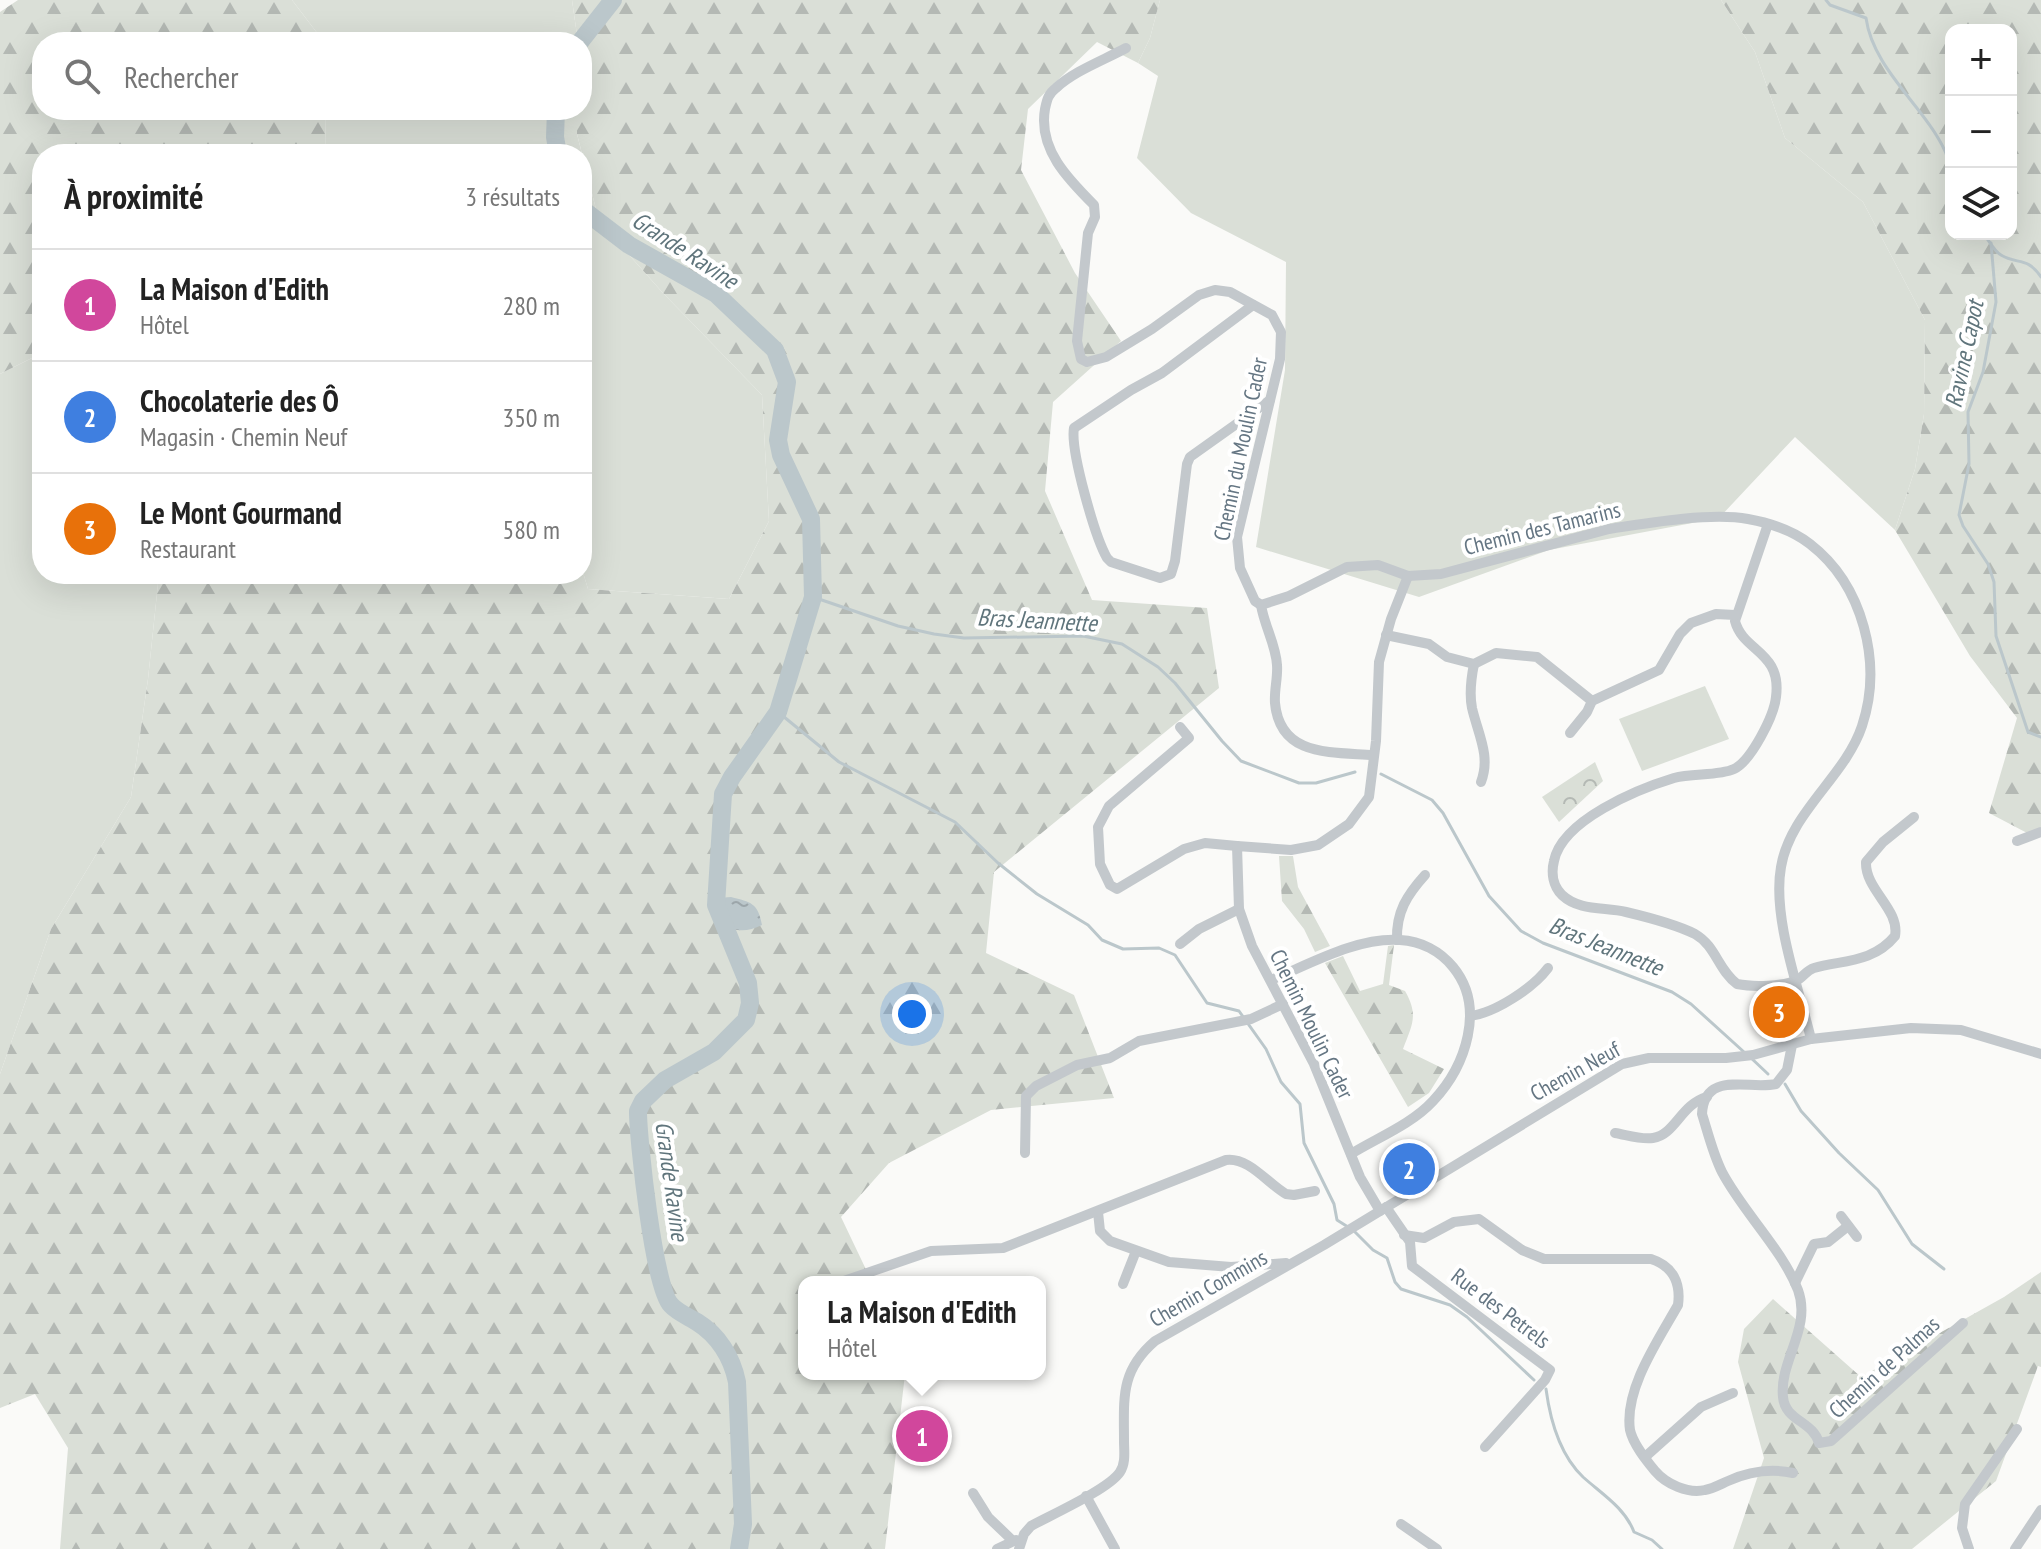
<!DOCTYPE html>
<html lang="fr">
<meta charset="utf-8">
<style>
:root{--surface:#fff;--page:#f2f2f2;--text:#222;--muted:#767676;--line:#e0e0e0;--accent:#e4572e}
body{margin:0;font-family:"PT Sans Narrow",sans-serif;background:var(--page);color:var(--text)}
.controls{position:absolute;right:24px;top:24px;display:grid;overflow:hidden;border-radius:16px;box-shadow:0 8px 32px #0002}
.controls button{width:72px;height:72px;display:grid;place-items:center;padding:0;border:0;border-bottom:2px solid var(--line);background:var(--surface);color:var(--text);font:40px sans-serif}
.you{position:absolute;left:912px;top:1014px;width:28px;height:28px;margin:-20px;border:6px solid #fff;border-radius:50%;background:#1a73e8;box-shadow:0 0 0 12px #1a73e833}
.badge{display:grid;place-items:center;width:52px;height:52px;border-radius:50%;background:var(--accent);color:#fff;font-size:26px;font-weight:700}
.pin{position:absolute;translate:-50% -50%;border:4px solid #fff;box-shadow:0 2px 8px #0006}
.popup{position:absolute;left:798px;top:1276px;width:248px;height:104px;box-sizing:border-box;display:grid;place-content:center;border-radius:16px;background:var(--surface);filter:drop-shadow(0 2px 6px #0005);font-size:26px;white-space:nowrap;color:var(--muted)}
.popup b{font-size:30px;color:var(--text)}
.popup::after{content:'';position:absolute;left:50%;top:100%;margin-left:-16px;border:16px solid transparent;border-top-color:var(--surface)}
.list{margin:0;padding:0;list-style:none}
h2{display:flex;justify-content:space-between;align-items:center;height:104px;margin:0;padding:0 32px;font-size:34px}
h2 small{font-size:26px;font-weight:400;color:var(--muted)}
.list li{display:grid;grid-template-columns:52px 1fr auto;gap:24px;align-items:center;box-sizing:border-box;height:112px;padding:0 32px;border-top:2px solid var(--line)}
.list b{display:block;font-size:30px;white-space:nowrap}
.list p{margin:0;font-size:26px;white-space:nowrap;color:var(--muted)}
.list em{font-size:26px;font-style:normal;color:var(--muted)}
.icon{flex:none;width:44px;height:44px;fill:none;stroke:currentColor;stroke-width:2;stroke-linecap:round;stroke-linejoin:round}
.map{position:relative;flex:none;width:2041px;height:1549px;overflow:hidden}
.search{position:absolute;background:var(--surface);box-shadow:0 8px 32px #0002;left:32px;top:32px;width:560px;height:88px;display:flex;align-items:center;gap:20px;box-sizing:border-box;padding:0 28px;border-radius:32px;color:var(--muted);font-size:30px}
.panel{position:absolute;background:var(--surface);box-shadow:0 8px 32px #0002;left:32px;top:144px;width:560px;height:440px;border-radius:32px}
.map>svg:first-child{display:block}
</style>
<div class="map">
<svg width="2041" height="1549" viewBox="0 0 2041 1549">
<defs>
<pattern id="forest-firs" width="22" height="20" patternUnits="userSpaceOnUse" patternTransform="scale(2)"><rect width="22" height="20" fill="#dadfd7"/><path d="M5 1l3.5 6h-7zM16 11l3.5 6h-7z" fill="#b4b9b4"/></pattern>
<pattern id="park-crowns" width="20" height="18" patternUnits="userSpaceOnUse" patternTransform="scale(2)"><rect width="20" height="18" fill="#dadfd7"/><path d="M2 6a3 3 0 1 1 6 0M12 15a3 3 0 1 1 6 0" fill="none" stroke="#b4b9b4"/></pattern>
<pattern id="water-ripples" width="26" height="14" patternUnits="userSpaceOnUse" patternTransform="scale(2)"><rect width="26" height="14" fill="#bbc7cb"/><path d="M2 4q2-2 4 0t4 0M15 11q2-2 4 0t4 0" fill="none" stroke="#9ca6aa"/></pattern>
</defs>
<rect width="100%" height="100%" fill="#fafaf8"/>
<g fill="#dadfd7">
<path d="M 292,0 L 572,0 L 578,42 L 324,42 Z"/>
<path d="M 1160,0 L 1721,0 L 1755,52 L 1785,138 L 1863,202 L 1925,320 L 1924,414 L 1915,469 L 1895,530 L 1795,437 L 1719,518 L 1549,550 L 1419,597 L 1256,547 L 1285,370 L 1286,262 L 1191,213 L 1137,158 L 1158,76 L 1138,63 L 1150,38 Z"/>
<path d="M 326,110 L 577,110 L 577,134 L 582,154 L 325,154 Z"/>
<path d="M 582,154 L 599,221 L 662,292 L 762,395 L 769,521 L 729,599 L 588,589 L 582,569 Z"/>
<path d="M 42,353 L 42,574 L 159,574 L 148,679 L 131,797 L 51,929 L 0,1074 L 0,374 Z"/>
<path d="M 1705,686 L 1729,739 L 1642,771 L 1619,719 Z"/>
</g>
<g fill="url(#forest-firs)" fill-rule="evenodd">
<path d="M 18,0 L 292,0 L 324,42 L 42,42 L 42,110 L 326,110 L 325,154 L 42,154 L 42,353 L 0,374 L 0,12 Z"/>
<path d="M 572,0 L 1160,0 L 1150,38 L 1138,63 L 1097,42 L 1028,109 L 1021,170 L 1075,273 L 1121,341 L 1053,402 L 1045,491 L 1092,600 L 1207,608 L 1219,688 L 994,872 L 986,953 L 1074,995 L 1114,1098 L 991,1110 L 889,1163 L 841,1217 L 872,1282 L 804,1282 L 804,1374 L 905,1374 L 885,1549 L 60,1549 L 68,1448 L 35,1394 L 0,1408 L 0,1074 L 51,929 L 131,797 L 148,679 L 159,574 L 582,574 L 582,569 L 588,589 L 729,599 L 769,521 L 762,395 L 662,292 L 599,221 L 577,134 L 577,110 L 582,110 L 582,42 L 578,42 Z"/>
<path d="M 1721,0 L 2041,0 L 2041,827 L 2029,834 L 1989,813 L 2017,718 L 1970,656 L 1895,530 L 1915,469 L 1924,414 L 1925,320 L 1863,202 L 1785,138 L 1755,52 ZM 1951,30 L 2011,30 L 2011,234 L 1951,234 Z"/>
<path d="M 1279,856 L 1293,856 L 1298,887 L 1330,946 L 1315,952 L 1304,929 L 1282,901 Z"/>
<path d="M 1394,945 L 1389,985 L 1405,991 C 1419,1015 1412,1025 1403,1049 L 1444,1069 L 1429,1093 L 1408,1107 L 1325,963 L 1343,956 L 1360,991 L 1383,984 L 1388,946 Z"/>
<path d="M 2041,1272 L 2041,1367 L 2038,1366 L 1996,1481 L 1912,1549 L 1733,1549 L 1764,1458 L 1738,1362 L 1744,1329 L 1773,1299 L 1861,1377 L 2004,1297 Z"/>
</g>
<path fill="url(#park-crowns)" d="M 1595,762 L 1603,781 L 1559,822 L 1542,797 Z"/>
<path fill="url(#water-ripples)" d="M 731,897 C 751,902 758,903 762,925 C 738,937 719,928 711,903 L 718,898 Z"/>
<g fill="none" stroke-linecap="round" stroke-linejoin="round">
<g stroke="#bbc7cb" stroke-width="3">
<path d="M 1826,0 L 1830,5 L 1866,18 C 1873,69 1924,106 1945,151 C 1949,159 1949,168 1951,176"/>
<path d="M 1984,234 C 1989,241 1994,251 2001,255 C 2017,265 2027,256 2041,277"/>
<path d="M 1991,243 L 1996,302 L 1983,372 L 1968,412 L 1969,464 L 1959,515 L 1963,526 L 1988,564 L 1994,582 L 1996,636 L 2028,732 L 2041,737"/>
<path d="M 813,597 L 898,626 L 934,634 L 964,638 L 1083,636 L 1122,644 L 1158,667 L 1175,683 L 1222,741 L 1241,761 L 1299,783 L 1316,783 L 1355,772"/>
<path d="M 778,712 L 839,762 L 955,822 L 998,863 L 1037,894 L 1088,925 L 1102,940 L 1123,949 L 1159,948 L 1175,955 L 1207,1003 L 1239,1011 L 1266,1049 L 1281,1082 L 1300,1104 L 1304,1143 L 1334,1204 L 1337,1220 L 1348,1227"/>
<path d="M 1381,774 L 1432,800 L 1443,813 L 1489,896 L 1521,931 L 1543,943 L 1672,992 L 1691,1004 L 1744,1052"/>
<path d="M 1750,1057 L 1768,1074"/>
<path d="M 1785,1084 L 1801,1111 L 1839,1153 L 1878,1190 L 1912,1244 L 1944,1269"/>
<path d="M 1355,1232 L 1373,1250 L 1387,1258 L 1395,1282 L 1401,1289 L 1450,1305 L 1467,1317 L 1534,1380"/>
<path d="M 1546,1389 C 1550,1419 1560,1455 1583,1477 C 1602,1494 1625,1508 1634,1532 L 1652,1540 L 1662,1549"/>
</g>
<g stroke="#bbc7cb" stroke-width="18">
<path d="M 580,42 L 613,0"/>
<path d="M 556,110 L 555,137 L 558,154"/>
<path d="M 582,209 L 629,245 L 716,294 L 775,350 L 787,382 L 778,440 L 781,455 L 811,519 L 813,597 L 778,712 L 732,777 L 723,794 L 716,905 L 748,983 L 750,1003 L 746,1020 L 714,1052 L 665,1080 L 643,1101 L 638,1111 C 638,1139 654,1289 671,1305 C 677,1312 689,1317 697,1322 C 718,1335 732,1357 737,1382 L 743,1524 L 739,1549"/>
</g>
<g stroke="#c3c8cc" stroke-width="10">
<path d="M 1126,48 C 1104,60 1074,71 1056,88 C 1048,94 1047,100 1045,109 C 1038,149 1068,179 1094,205 L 1095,217 L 1088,233 L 1077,341 L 1081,359 L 1087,362 L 1106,357 L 1152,329 L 1199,295 L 1215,290 L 1230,292 L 1272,315 L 1281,332 L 1280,359 L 1237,537 L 1240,568 L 1255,601 L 1261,605"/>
<path d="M 1253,305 L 1162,373 L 1131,390 L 1074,428 C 1070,450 1095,537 1107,558 L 1111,562 L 1160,578 L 1171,574 L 1175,561 L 1187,464 L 1190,457 L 1270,400"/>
<path d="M 1768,524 L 1735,621 C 1743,652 1782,651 1776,697 C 1774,716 1751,761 1734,769 C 1719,776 1692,773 1674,778 C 1638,789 1562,820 1554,861 C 1551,873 1553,886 1562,895 C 1579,911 1604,907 1626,912 C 1647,917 1675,924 1695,934 C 1716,946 1718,970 1737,984 C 1752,987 1785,987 1799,979 C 1805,975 1807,970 1814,968 C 1842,960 1873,963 1895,936 C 1900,909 1865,890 1866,862 L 1883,842 L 1914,817"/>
<path d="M 1261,605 L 1289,596 L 1347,567 L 1378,565 L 1408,576 L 1441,574 L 1609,529 C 1647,523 1711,512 1748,519 C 1770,523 1792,530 1810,544 C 1863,585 1883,663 1862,726 C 1845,777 1790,812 1781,867 C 1772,917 1799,989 1811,1039"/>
<path d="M 1261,605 C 1264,625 1276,645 1277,665 C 1278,678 1274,690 1275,703 C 1280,757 1331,752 1373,755"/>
<path d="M 1386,635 L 1429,644 L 1447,657 L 1474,664 L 1496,653 L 1537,657 L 1592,701"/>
<path d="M 1474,664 C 1471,679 1469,693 1472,708 C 1478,734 1491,756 1481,782"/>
<path d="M 1180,727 L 1189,738 L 1109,806 L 1098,827 L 1100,864 L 1110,885 L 1117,889 L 1184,849 L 1205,843 L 1237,846"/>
<path d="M 1570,733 L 1587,712 L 1592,701 L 1659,670 L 1680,634 L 1691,623 L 1716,614 L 1735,615"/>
<path d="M 2017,841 L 2041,832"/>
<path d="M 1397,940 C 1396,912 1407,895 1425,875"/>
<path d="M 1180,944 L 1199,929 L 1239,909"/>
<path d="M 1271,980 C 1310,964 1357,937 1400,940 C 1421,941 1440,951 1453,967 C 1486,1007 1466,1066 1433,1101 C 1412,1124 1377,1138 1351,1154"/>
<path d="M 1470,1016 C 1495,1013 1533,988 1548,968"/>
<path d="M 1792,1045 L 1787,1070 L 1776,1084 C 1749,1090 1704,1070 1702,1114 C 1708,1133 1713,1154 1722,1172 C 1743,1212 1782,1249 1798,1290 C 1812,1328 1779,1361 1783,1397 C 1785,1421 1813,1421 1819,1443 L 1831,1441 L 1963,1323"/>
<path d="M 1615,1133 C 1627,1135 1641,1140 1653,1138 C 1675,1135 1681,1104 1707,1097"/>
<path d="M 1025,1153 L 1026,1096 L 1036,1086 L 1077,1065 L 1110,1058 L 1139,1041 L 1251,1019 L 1283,1004"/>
<path d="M 1386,1207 L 1410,1242 L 1412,1266 L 1550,1370 L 1545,1380 L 1485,1447"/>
<path d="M 1380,1211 L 1360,1177 L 1314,1064 L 1252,946 L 1239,909 L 1237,846 L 1291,850 L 1318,845 L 1349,824 L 1369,797 L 1376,741 L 1379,662 L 1391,619 L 1408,576"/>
<path d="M 1098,1212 L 1100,1231 L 1110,1241 L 1169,1262 L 1231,1267 L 1286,1263"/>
<path d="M 1841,1216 L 1857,1237"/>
<path d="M 1404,1235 L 1424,1238 L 1454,1222 L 1479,1219 L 1522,1250 L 1544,1259 L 1651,1259 C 1673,1266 1681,1283 1678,1305 C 1659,1339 1624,1389 1630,1430 C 1633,1444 1646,1460 1655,1471 C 1666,1484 1688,1494 1705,1490 C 1712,1489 1721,1484 1728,1481 C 1750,1471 1770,1468 1793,1473"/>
<path d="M 841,1282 L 931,1251 L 1003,1248 L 1226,1160 C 1249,1157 1267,1183 1286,1194 L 1294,1195 L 1315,1191"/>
<path d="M 1795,1283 L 1814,1244 L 1828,1242 L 1848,1226"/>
<path d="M 1123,1284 L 1136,1251"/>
<path d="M 1645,1457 L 1701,1407 L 1733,1393"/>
<path d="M 973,1493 L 988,1517 L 1012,1540"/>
<path d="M 1086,1496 L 1115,1549"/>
<path d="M 1401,1524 L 1437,1549"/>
<path d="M 997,1549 L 1016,1540"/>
<path d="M 1019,1549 L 1024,1534 L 1031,1526 C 1051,1515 1109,1489 1120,1472 C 1126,1463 1124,1451 1124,1441 C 1124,1398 1120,1371 1155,1341 L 1324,1245 L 1622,1064 L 1649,1058 L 1726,1058 L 1753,1055 L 1811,1039 L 1911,1028 L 1961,1030 L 2041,1054"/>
<path d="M 1969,1549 L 1962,1528 L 1965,1504 L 2017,1429"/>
<path d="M 2015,1549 L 2041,1510"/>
</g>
</g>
<g text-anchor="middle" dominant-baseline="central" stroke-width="8" stroke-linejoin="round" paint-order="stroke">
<g font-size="22" fill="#657683" stroke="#fff">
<text transform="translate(1240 449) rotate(-78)">Chemin du Moulin Cader</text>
<text transform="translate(1542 528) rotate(-14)">Chemin des Tamarins</text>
<text transform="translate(1312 1024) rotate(64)">Chemin Moulin Cader</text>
<text transform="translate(1575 1071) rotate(-29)">Chemin Neuf</text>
<text transform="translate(1208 1288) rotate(-30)">Chemin Commins</text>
<text transform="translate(1501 1308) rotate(37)">Rue des Petrels</text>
<text transform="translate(1884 1367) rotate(-42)">Chemin de Palmas</text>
</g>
<g font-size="24" font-style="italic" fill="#60757c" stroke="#fff">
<text transform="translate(685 250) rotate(33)">Grande Ravine</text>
<text transform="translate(1964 354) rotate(-78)">Ravine Capot</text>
<text transform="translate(1037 620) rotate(3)">Bras Jeannette</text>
<text transform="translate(1606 946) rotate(22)">Bras Jeannette</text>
<text transform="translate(672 1181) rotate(82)">Grande Ravine</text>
</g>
</g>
</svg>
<div class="controls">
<button>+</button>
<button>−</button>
<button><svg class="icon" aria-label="layers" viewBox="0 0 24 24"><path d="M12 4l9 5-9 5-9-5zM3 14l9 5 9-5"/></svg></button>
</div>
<div class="you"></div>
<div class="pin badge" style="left:922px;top:1436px;background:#d1479c">1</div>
<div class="popup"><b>La Maison d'Edith</b>Hôtel</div>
<div class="pin badge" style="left:1409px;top:1169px;background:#3f7fe0">2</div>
<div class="pin badge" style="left:1779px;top:1012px;background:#e8710a">3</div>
<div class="search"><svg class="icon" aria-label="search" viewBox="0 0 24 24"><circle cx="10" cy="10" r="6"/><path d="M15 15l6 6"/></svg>Rechercher</div>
<section class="panel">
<h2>À proximité<small>3 résultats</small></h2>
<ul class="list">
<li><span class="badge" style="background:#d1479c">1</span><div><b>La Maison d'Edith</b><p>Hôtel</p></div><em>280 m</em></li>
<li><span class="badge" style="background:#3f7fe0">2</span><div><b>Chocolaterie des Ô</b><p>Magasin · Chemin Neuf</p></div><em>350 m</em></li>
<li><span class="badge" style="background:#e8710a">3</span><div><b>Le Mont Gourmand</b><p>Restaurant</p></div><em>580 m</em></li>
</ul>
</section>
</div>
